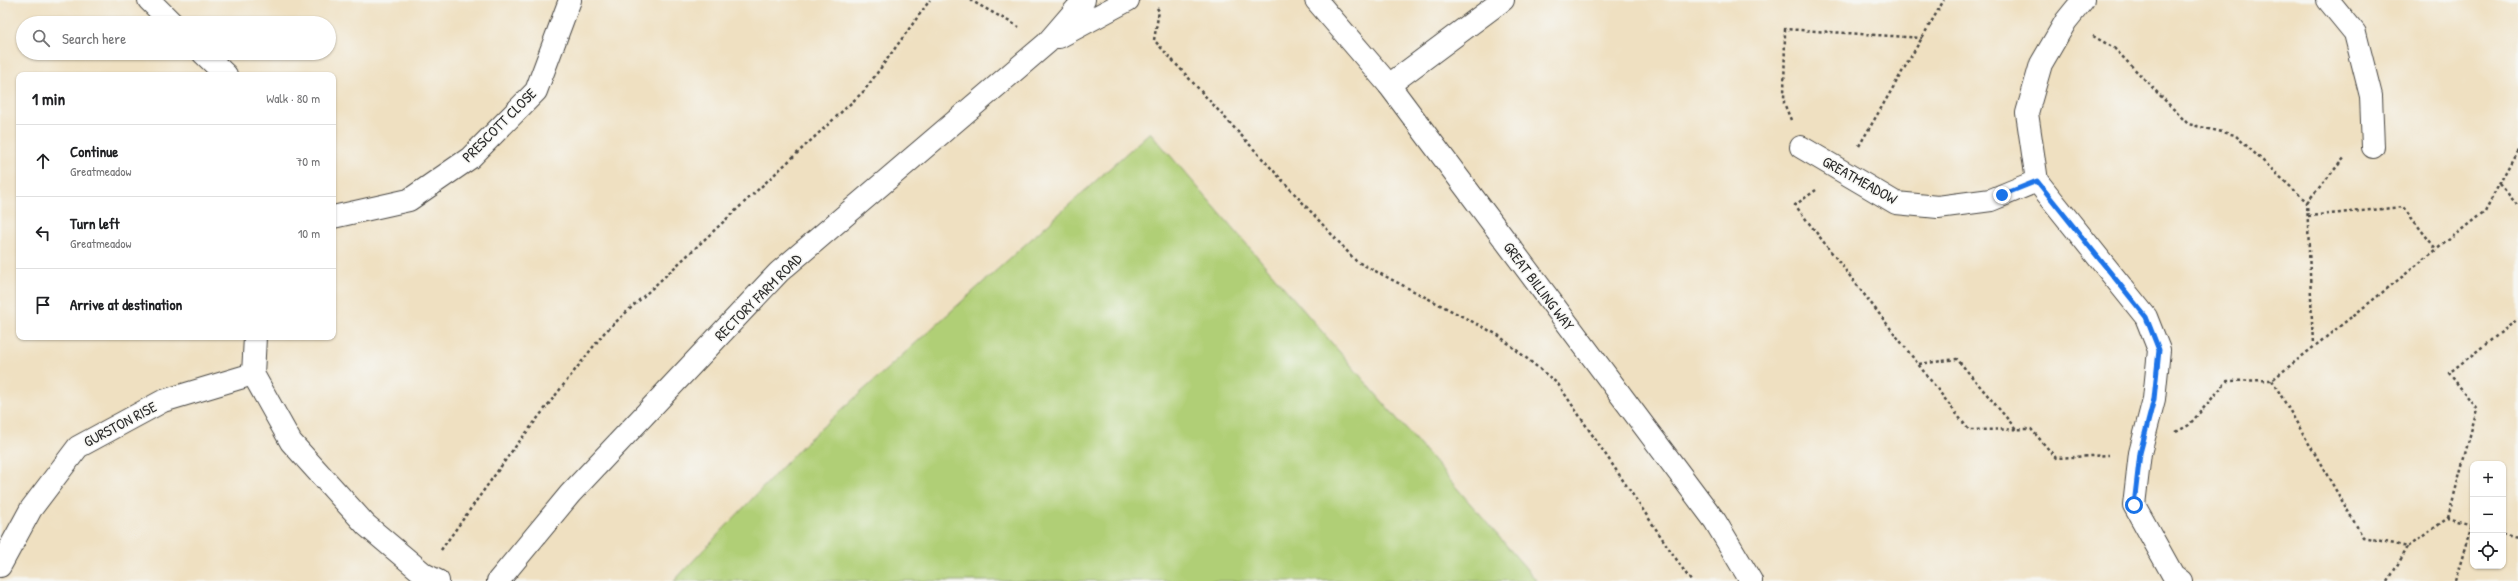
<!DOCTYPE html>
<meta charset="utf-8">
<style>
:root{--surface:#fff;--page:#f2f2f2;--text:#202124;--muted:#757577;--line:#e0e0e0}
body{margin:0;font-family:"Patrick Hand",sans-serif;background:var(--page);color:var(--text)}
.controls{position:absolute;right:12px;bottom:12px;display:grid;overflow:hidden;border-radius:8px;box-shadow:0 1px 3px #0004}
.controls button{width:36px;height:36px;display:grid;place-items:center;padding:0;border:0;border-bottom:1px solid var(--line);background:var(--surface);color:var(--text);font:20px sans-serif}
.stop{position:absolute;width:12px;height:12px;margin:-9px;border:3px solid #1a73e8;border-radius:50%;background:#fff}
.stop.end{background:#1a73e8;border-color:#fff;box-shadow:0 1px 4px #0008}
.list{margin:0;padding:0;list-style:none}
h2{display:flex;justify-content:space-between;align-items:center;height:52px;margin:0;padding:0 16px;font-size:17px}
h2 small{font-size:13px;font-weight:400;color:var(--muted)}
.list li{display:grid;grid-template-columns:26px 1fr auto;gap:12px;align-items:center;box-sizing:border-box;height:72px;padding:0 16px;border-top:1px solid var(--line)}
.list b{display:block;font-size:15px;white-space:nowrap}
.list p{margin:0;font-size:13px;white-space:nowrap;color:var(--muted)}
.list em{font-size:13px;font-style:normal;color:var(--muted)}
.icon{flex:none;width:22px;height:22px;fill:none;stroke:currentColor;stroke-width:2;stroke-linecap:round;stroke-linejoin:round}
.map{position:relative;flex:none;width:2518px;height:581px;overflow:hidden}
.search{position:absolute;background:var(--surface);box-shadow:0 1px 3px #0004;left:16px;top:16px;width:320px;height:44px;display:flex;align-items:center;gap:10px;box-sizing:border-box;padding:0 14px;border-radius:22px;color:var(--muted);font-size:15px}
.panel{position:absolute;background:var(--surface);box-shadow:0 1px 3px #0004;left:16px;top:72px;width:320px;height:268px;border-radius:8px}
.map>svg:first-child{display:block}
</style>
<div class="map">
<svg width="2518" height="581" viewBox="0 0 2518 581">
<rect width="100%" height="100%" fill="#f6f6f2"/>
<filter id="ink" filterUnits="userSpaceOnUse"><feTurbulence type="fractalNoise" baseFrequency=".025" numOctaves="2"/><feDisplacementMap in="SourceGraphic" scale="8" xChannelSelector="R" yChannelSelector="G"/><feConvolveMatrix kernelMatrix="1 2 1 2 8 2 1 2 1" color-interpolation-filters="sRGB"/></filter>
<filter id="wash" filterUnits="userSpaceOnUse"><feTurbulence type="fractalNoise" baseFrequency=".012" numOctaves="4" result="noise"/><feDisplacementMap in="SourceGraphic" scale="16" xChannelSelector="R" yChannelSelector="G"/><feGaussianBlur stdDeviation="0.9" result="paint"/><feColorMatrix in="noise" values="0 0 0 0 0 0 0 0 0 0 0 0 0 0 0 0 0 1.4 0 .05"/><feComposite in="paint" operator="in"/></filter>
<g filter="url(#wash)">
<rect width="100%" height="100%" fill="#efe0c1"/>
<path fill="#b0cf76" stroke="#6e7d50" d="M 1150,132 L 1537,581 L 674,581 L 807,441 Z"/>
</g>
<g filter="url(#ink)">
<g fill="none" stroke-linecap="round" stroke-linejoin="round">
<g stroke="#484642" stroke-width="24">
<g id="minor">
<path d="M 149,0 L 172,23"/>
<path d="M 2083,0 L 2066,21 L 2041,64 L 2027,113 L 2037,181 L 2146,317 L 2159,350 L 2154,399 L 2140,453 L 2134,505 L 2173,575 L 2181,581"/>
<path d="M 2328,0 L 2355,33 L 2371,96 L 2373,147"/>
<path d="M 1059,37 L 1128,0"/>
<path d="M 203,53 L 226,75"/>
<path d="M 1389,85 L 1503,0"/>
<path d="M 1801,147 L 1896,203 L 1938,207 L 1991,200 L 2037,181"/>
<path d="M 333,217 L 409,200 L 470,158 L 536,91 L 570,0"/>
<path d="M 255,337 L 253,374 L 291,442 L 366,525 L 424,574 L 438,581"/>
<path d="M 0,566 L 31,509 L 78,447 L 163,401 L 253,374"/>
<path d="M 498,581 L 570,494 L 779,272 L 1047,43 L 1084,0"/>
</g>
</g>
<g stroke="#484642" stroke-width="24">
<path id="major" d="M 1316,0 L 1389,85 L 1715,521 L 1751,581"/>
</g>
<g stroke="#484642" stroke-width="2.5" stroke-dasharray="3 3" stroke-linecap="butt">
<path d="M 970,0 L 1019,27"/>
<path d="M 1157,8 L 1159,11 L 1154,40 L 1356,261 L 1498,335 L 1558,384 L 1691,581"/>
<path d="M 2093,36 L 2114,48 L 2188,124 L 2235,135 L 2307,202 L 2313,345"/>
<path d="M 1791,120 L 1784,103 L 1785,29 L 1922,38"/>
<path d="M 1859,146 L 1944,0"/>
<path d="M 2500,184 L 2518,206"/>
<path d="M 1816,190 L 1795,205 L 1969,430 L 2031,429 L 2056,458 L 2109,455"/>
<path d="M 2307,202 L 2345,157"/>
<path d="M 2308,216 L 2403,207 L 2436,249"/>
<path d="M 1919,364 L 1957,359 L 2016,429"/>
<path d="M 2272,380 L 2363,537 L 2408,547 L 2448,518 L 2473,525"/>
<path d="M 2176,432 L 2189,425 L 2227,381 L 2272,380 L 2485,211 L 2518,149"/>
<path d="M 2448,518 L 2477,409 L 2449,373 L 2518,319"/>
<path d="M 2503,534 L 2518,538"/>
<path d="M 441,550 L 512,451 L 604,333 L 864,91 L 930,0"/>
<path d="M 2388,581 L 2408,547"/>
<path d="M 2455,581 L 2472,525"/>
</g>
<use href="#minor" stroke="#fff" stroke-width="22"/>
<use href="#major" stroke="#fff" stroke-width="22"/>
</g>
</g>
<g fill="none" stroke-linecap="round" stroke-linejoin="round" filter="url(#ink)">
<path stroke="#1a73e8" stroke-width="5" d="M 2002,195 L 2037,181 L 2146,317 L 2159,350 L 2154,399 L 2140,453 L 2134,505"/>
</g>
<g text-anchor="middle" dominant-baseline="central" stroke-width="3" stroke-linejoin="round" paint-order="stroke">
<g font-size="15" fill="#2b2b2b" stroke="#f6f6f2">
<text transform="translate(499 125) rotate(-45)">PRESCOTT CLOSE</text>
<text transform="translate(1860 180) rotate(29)">GREATMEADOW</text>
<text transform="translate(1539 286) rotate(53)">GREAT BILLING WAY</text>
<text transform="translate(758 297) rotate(-45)">RECTORY FARM ROAD</text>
<text transform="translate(120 424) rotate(-28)">GURSTON RISE</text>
</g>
</g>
</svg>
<div class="controls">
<button>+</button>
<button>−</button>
<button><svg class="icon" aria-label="locate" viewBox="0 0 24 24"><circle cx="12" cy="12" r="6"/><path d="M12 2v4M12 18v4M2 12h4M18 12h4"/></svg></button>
</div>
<div class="stop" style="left:2134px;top:505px"></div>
<div class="stop end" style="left:2002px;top:195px"></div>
<div class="search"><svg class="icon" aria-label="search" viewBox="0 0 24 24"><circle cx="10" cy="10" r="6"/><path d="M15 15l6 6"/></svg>Search here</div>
<section class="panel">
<h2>1 min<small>Walk · 80 m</small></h2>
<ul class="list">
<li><svg class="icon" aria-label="ahead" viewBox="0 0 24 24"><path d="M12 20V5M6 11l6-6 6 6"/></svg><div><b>Continue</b><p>Greatmeadow</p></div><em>70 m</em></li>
<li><svg class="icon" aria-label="left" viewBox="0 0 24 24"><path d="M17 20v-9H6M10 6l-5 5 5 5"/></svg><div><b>Turn left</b><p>Greatmeadow</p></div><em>10 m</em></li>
<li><svg class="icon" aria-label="arrive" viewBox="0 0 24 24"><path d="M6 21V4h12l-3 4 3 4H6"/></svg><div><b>Arrive at destination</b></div></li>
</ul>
</section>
</div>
